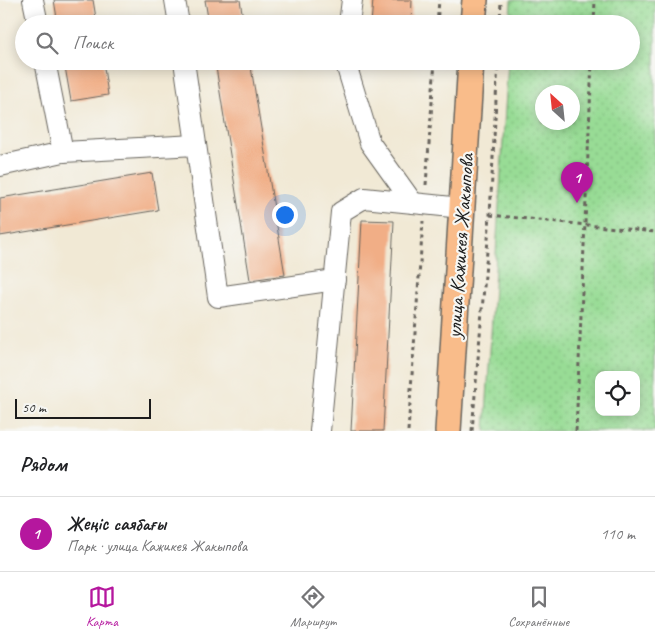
<!DOCTYPE html>
<html lang="ru">
<meta charset="utf-8">
<style>
:root{--surface:#fff;--page:#f2f2f2;--text:#202124;--muted:#757577;--line:#e0e0e0;--accent:#b5179e}
body{margin:0;font-family:Caveat,sans-serif;background:var(--page);color:var(--text)}
.controls{position:absolute;right:15px;bottom:15px;display:grid;overflow:hidden;border-radius:10px;box-shadow:0 2px 12px #0003}
.controls button{width:45px;height:45px;display:grid;place-items:center;padding:0;border:0;border-bottom:1px solid var(--line);background:var(--surface);color:var(--text);font:25px sans-serif}
.compass{position:absolute;left:535px;top:85px;width:45px;height:45px;border-radius:50%;background:var(--surface);box-shadow:0 2px 12px #0003;rotate:333deg}
.scale{position:absolute;left:15px;bottom:12px;width:136px;box-sizing:border-box;padding-left:5px;border:2px solid #1c1c1c;border-top:0;font-size:14px;line-height:18px;white-space:nowrap;color:#1c1c1c;-webkit-text-stroke:4px #f6f6f2;paint-order:stroke}
.you{position:absolute;left:284px;top:214px;width:18px;height:18px;margin:-12px;border:4px solid #fff;border-radius:50%;background:#1a73e8;box-shadow:0 0 0 8px #1a73e833}
.badge{display:grid;place-items:center;width:32px;height:32px;border-radius:50%;background:var(--accent);color:#fff;font-size:16px;font-weight:700}
.pin{position:absolute;translate:-50% -41px;filter:drop-shadow(0 1px 2px #0008)}
.pin::after{content:'';position:absolute;top:26px;width:18px;height:15px;background:inherit;clip-path:polygon(0 0,100% 0,50% 100%)}
.list{margin:0;padding:0;list-style:none}
h2{display:flex;justify-content:space-between;align-items:center;height:65px;margin:0;padding:0 20px;font-size:21px}
h2 small{font-size:16px;font-weight:400;color:var(--muted)}
.list li{display:grid;grid-template-columns:32px 1fr auto;gap:15px;align-items:center;box-sizing:border-box;height:75px;padding:0 20px;border-top:1px solid var(--line)}
.list b{display:block;font-size:19px;white-space:nowrap}
.list p{margin:0;font-size:16px;white-space:nowrap;color:var(--muted)}
.list em{font-size:16px;font-style:normal;color:var(--muted)}
.icon{flex:none;width:28px;height:28px;fill:none;stroke:currentColor;stroke-width:2;stroke-linecap:round;stroke-linejoin:round}
.map{position:relative;flex:none;width:655px;height:431px;overflow:hidden}
.search{position:absolute;background:var(--surface);box-shadow:0 2px 12px #0003;left:15px;right:15px;top:15px;height:55px;display:flex;align-items:center;gap:12px;box-sizing:border-box;padding:0 18px;border-radius:28px;color:var(--muted);font-size:19px}
.sheet{height:140px;background:var(--surface)}
nav{display:flex;justify-content:space-around;align-items:center;box-sizing:border-box;height:70px;border-top:1px solid var(--line);background:var(--surface);font-size:14px;color:var(--muted)}
nav a{display:grid;justify-items:center;gap:2px}
nav .on{color:var(--accent)}
.map>svg:first-child{display:block}
</style>
<div class="map">
<svg width="655" height="431" viewBox="0 0 655 431">
<defs>
<pattern id="park-dots" width="8" height="8" patternUnits="userSpaceOnUse" patternTransform="scale(1.25)"><rect width="8" height="8" fill="#98dc95"/><path d="M2 2h.1M6 6h.1" fill="none" stroke="#82bc80" stroke-width="1.8" stroke-linecap="round"/></pattern>
</defs>
<rect width="100%" height="100%" fill="#f6f6f2"/>
<filter id="ink" filterUnits="userSpaceOnUse"><feTurbulence type="fractalNoise" baseFrequency=".02" numOctaves="2"/><feDisplacementMap in="SourceGraphic" scale="10" xChannelSelector="R" yChannelSelector="G"/><feConvolveMatrix kernelMatrix="1 2 1 2 8 2 1 2 1" color-interpolation-filters="sRGB"/></filter>
<filter id="wash" filterUnits="userSpaceOnUse"><feTurbulence type="fractalNoise" baseFrequency=".0096" numOctaves="4" result="noise"/><feDisplacementMap in="SourceGraphic" scale="20" xChannelSelector="R" yChannelSelector="G"/><feGaussianBlur stdDeviation="1.12" result="paint"/><feColorMatrix in="noise" values="0 0 0 0 0 0 0 0 0 0 0 0 0 0 0 0 0 1.4 0 .05"/><feComposite in="paint" operator="in"/></filter>
<g filter="url(#wash)">
<rect width="100%" height="100%" fill="#f1e9d5"/>
<path fill="url(#park-dots)" stroke="#5a7c58" fill-rule="evenodd" d="M 511,0 L 655,0 L 655,431 L 485,431 L 508,61 L 631,61 L 631,24 L 510,24 ZM 542,92 L 572,92 L 572,122 L 542,122 ZM 599,375 L 636,375 L 636,412 L 599,412 Z"/>
<g id="blocks">
<g fill="#f1ae86">
<path d="M 54,0 L 93,0 L 97,24 L 58,24 Z"/>
<path d="M 205,0 L 240,0 L 244,24 L 209,24 Z"/>
<path d="M 373,0 L 412,0 L 411,24 L 371,24 Z"/>
<path d="M 64,61 L 103,61 L 108,95 L 71,101 Z"/>
<path d="M 215,61 L 250,61 L 285,275 L 250,280 Z"/>
<path d="M 152,173 L 158,210 L 0,236 L 0,198 Z"/>
<path d="M 362,220 L 394,221 L 383,431 L 351,431 Z"/>
</g>
</g>
</g>
<g filter="url(#ink)">
<use href="#blocks" fill-opacity="0" stroke="#67645d" stroke-width="1"/>
<g fill="none" stroke-linecap="round" stroke-linejoin="round">
<g stroke="#67645d" stroke-width="22">
<g id="minor">
<path d="M 33,0 L 38,24"/>
<path d="M 175,0 L 179,24"/>
<path d="M 349,24 L 352,0"/>
<path d="M 45,61 L 63,152 L 196,145"/>
<path d="M 184,61 L 218,297 L 335,280"/>
<path d="M 345,61 L 370,143 L 413,203"/>
<path d="M 0,166 L 63,152"/>
<path d="M 320,431 L 341,212 L 364,198 L 462,208"/>
</g>
</g>
<g stroke="#67645d" stroke-width="28">
<g id="major">
<path d="M 473,24 L 475,0"/>
<path d="M 448,431 L 471,61"/>
</g>
</g>
<g stroke="#67645d" stroke-width="3" stroke-dasharray="4 4" stroke-linecap="butt">
<path d="M 437,24 L 439,0"/>
<path d="M 500,24 L 501,0"/>
<path d="M 594,24 L 595,0"/>
<path d="M 426,185 L 435,61"/>
<path d="M 490,215 L 655,232"/>
<path d="M 408,431 L 423,221"/>
<path d="M 472,431 L 490,215 L 498,61"/>
<path d="M 576,431 L 592,61"/>
</g>
<use href="#minor" stroke="#fff" stroke-width="20"/>
<use href="#major" stroke="#f9bc8a" stroke-width="25"/>
</g>
</g>
<g text-anchor="middle" dominant-baseline="central" stroke-width="4.5" stroke-linejoin="round" paint-order="stroke">
<g font-size="21" fill="#1c1c1c" stroke="#f6f6f2">
<text transform="translate(460 246) rotate(-86)">улица Кажикея Жакыпова</text>
</g>
</g>
</svg>
<div class="controls">
<button><svg class="icon" aria-label="locate" viewBox="0 0 24 24"><circle cx="12" cy="12" r="6"/><path d="M12 2v4M12 18v4M2 12h4M18 12h4"/></svg></button>
</div>
<svg class="compass" viewBox="-18 -18 36 36"><path d="M0-13l5 13h-10z" fill="#e53935"/><path d="M0 13l5-13h-10z" fill="#757577"/></svg>
<div class="scale">50 m</div>
<div class="you"></div>
<div class="pin badge" style="left:577px;top:203px">1</div>
<div class="search"><svg class="icon" aria-label="search" viewBox="0 0 24 24"><circle cx="10" cy="10" r="6"/><path d="M15 15l6 6"/></svg>Поиск</div>
</div>
<section class="sheet">
<h2>Рядом<small></small></h2>
<ul class="list">
<li><span class="badge">1</span><div><b>Жеңіс саябағы</b><p>Парк · улица Кажикея Жакыпова</p></div><em>110 m</em></li>
</ul>
</section>
<nav>
<a class="on"><svg class="icon" aria-label="map" viewBox="0 0 24 24"><path d="M3 6l6-2 6 2 6-2v14l-6 2-6-2-6 2zM9 4v14M15 6v14"/></svg>Карта</a>
<a><svg class="icon" aria-label="directions" viewBox="0 0 24 24"><path d="M12 3l9 9-9 9-9-9zM9 14v-3h6M13 9l2 2-2 2"/></svg>Маршрут</a>
<a><svg class="icon" aria-label="saved" viewBox="0 0 24 24"><path d="M7 4h10v16l-5-4-5 4z"/></svg>Сохранённые</a>
</nav>
